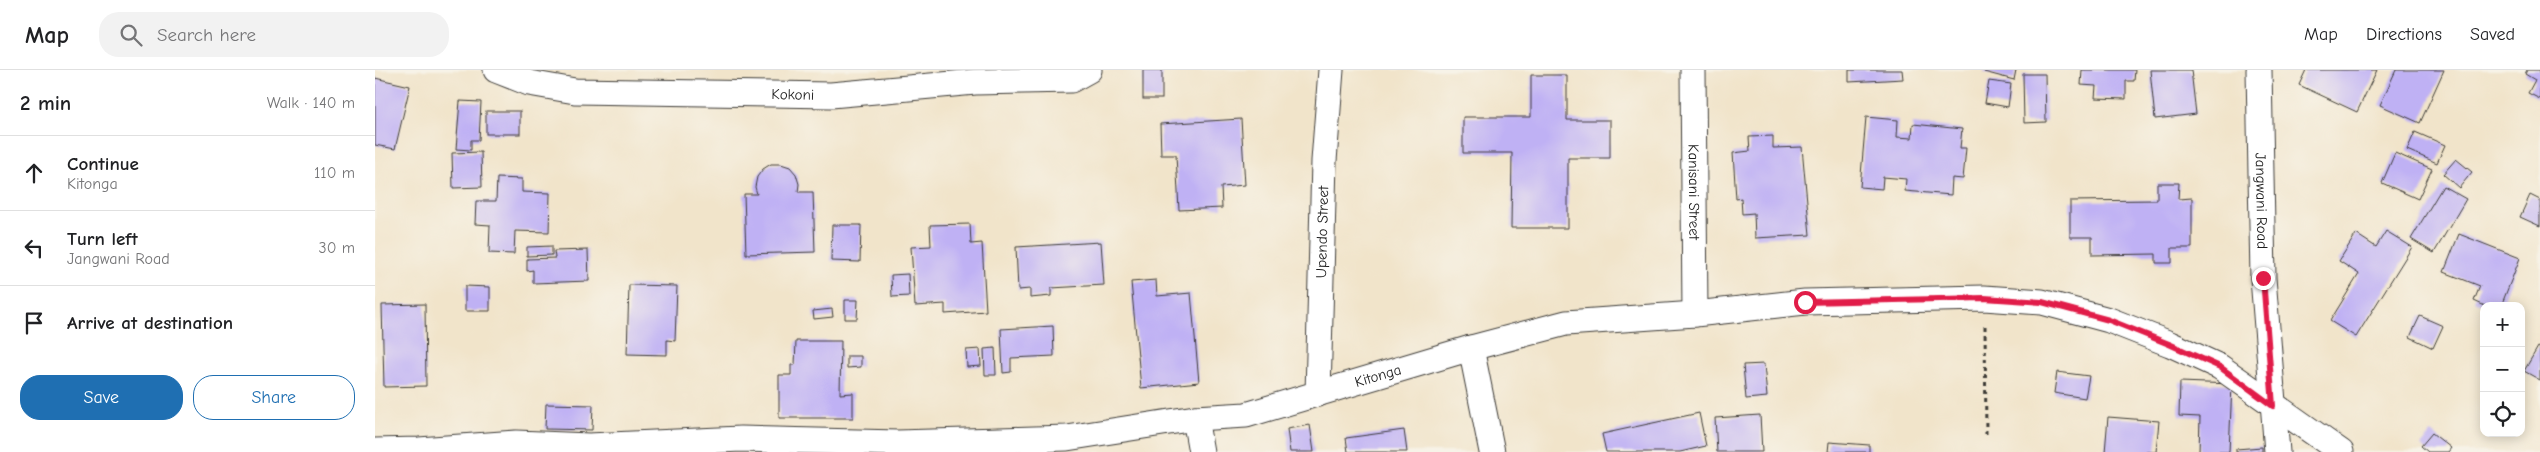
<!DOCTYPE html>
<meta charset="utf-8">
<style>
:root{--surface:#fff;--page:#f2f2f2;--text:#202124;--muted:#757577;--line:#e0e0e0;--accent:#1f6fb2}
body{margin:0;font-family:"Comic Neue",sans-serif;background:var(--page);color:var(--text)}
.controls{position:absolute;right:15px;bottom:15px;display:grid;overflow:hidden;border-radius:10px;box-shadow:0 2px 12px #0003}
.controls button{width:45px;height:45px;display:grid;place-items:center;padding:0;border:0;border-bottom:1px solid var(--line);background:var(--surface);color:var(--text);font:25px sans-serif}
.stop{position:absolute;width:15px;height:15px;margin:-11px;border:4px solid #e11d48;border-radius:50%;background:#fff}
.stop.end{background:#e11d48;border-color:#fff;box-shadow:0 1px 5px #0008}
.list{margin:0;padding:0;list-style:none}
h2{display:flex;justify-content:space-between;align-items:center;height:65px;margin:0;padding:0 20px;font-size:21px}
h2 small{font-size:16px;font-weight:400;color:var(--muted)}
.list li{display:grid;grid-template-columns:32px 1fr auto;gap:15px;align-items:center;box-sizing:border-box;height:75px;padding:0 20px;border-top:1px solid var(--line)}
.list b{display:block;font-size:19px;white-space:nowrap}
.list p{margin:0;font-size:16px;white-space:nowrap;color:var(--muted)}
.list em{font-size:16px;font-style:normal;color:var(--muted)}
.actions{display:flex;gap:10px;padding:15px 20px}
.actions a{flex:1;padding:11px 0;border:1px solid var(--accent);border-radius:20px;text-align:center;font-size:18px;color:var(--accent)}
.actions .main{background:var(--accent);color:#fff}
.icon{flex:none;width:28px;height:28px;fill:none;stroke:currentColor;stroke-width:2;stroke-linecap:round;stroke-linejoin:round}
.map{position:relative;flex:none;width:2165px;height:382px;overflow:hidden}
header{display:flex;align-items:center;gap:30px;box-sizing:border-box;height:70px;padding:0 25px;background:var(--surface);border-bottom:1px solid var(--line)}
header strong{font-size:24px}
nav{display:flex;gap:28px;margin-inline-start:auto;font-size:18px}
.search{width:350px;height:45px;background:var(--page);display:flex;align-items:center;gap:12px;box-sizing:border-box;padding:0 18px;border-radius:20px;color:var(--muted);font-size:19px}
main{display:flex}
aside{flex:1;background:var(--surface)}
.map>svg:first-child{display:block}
</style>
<header>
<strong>Map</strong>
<div class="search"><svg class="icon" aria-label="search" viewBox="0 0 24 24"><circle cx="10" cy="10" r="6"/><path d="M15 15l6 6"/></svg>Search here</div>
<nav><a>Map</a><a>Directions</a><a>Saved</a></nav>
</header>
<main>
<aside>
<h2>2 min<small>Walk · 140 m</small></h2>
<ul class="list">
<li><svg class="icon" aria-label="ahead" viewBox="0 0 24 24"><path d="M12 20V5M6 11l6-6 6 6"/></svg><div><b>Continue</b><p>Kitonga</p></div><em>110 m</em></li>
<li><svg class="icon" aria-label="left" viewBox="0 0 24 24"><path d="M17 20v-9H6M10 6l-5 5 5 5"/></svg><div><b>Turn left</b><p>Jangwani Road</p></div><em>30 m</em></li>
<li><svg class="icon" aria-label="arrive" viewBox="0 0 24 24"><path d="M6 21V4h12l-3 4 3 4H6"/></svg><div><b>Arrive at destination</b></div></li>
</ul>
<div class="actions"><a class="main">Save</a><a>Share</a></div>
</aside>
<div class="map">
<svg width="2165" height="382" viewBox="0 0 2165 382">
<rect width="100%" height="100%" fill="#f7f3e8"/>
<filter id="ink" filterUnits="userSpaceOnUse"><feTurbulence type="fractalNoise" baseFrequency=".02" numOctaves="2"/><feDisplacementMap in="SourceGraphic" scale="10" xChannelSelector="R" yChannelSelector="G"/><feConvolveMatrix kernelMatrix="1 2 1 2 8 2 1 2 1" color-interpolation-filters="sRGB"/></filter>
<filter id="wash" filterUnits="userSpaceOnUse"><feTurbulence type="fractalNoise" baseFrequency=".0096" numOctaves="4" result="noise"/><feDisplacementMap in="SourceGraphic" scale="20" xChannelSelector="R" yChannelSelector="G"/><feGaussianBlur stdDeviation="1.12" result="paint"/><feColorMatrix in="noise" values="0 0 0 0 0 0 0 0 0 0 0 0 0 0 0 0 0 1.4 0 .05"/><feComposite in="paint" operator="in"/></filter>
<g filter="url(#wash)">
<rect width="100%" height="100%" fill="#f1e4ca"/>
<g id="blocks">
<g fill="#bfb1f4">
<rect x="768" y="0" width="19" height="29"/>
<path d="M 1474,0 L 1527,0 L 1528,9 L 1474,12 Z"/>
<path d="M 1610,0 L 1641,0 L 1639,10 L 1609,2 Z"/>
<path d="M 1707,0 L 1760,0 L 1759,11 L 1751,11 L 1751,29 L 1720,28 L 1721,16 L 1706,15 Z"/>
<path d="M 1775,0 L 1816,0 L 1821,44 L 1780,49 Z"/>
<path d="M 1931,0 L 2002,0 L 1982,42 L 1924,15 Z"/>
<path d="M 2021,0 L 2069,0 L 2045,53 L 2005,35 Z"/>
<path d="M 2152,0 L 2165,0 L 2165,29 L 2153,23 L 2160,10 L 2150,4 Z"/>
<path d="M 1648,4 L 1670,4 L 1671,52 L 1649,53 Z"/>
<path d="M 1156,5 L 1192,5 L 1192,50 L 1235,50 L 1235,88 L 1193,88 L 1193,158 L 1136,158 L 1137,83 L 1088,83 L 1088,47 L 1156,47 Z"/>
<path d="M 0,8 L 35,16 L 20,79 L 0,75 Z"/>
<path d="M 1614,11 L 1636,14 L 1633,37 L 1610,33 Z"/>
<path d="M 85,31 L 106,32 L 104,70 L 96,70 L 96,80 L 81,79 Z"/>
<rect x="111" y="41" width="34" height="23"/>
<path d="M 1491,47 L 1523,50 L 1522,67 L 1537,68 L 1538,54 L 1587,59 L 1585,78 L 1591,78 L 1588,109 L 1577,108 L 1576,125 L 1530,121 L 1531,109 L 1508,107 L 1507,119 L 1485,117 Z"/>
<path d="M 866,49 L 870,115 L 846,117 L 847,138 L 804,140 L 801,85 L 786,85 L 785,54 Z"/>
<path d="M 2040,62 L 2070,75 L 2062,93 L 2032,80 Z"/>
<path d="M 1398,66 L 1398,78 L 1427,77 L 1435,165 L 1380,168 L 1379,143 L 1367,144 L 1366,128 L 1361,129 L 1358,83 L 1375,81 L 1374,67 Z"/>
<path d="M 106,82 L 107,117 L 78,118 L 77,83 Z"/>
<path d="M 2020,83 L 2057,99 L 2043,129 L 2007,113 Z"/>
<path d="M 2081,89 L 2097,102 L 2084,118 L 2068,104 Z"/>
<path d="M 396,94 L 406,94 L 415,97 L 421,104 L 424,114 L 423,122 L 438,122 L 440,182 L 371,184 L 369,124 L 382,124 L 380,117 L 382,107 L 388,99 Z"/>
<path d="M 122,108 L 147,109 L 147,122 L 175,123 L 174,162 L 140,161 L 139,184 L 114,183 L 115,155 L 100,154 L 101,131 L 121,131 Z"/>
<path d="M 1782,113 L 1804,113 L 1803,129 L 1817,128 L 1817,178 L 1797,178 L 1797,193 L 1781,193 L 1781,184 L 1717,185 L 1717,167 L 1695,167 L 1695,131 L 1782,130 Z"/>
<path d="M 2068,116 L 2091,129 L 2059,183 L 2036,169 Z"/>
<path d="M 2155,125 L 2165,130 L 2165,156 L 2145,147 Z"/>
<path d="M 595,154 L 596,174 L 607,173 L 611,241 L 570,244 L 570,234 L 540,236 L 536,177 L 556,176 L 555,155 Z"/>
<path d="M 457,155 L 486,155 L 485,192 L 456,191 Z"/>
<path d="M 2011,161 L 2037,177 L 1981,267 L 1955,251 L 1984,204 L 1964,191 L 1981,164 L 2001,177 Z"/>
<path d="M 2084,164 L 2145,188 L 2126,236 L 2110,236 L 2099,231 L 2105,216 L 2069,202 Z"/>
<path d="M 726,172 L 729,215 L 676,218 L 676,226 L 655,228 L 655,219 L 643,220 L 641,177 Z"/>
<path d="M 177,176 L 177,185 L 152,186 L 152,177 Z"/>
<path d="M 213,180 L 214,211 L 158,213 L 158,200 L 152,201 L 152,189 L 180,188 L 179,181 Z"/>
<path d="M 533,204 L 534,226 L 517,227 L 516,205 Z"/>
<path d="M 781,210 L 782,226 L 816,223 L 824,312 L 766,318 L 756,212 Z"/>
<path d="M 254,215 L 302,216 L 300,271 L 292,270 L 292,285 L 252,284 Z"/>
<path d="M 90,216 L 115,217 L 115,241 L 90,241 Z"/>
<path d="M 470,230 L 483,230 L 482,249 L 470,249 Z"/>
<path d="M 50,234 L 51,316 L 9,317 L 7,235 Z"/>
<path d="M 457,239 L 458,247 L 439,249 L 438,241 Z"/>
<path d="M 2045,246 L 2068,256 L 2058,278 L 2035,267 Z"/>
<path d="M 678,256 L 679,286 L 636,288 L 636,302 L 628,303 L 626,259 Z"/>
<path d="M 421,271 L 466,271 L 465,324 L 478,323 L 478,348 L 404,348 L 404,305 L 416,305 L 416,295 L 420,295 Z"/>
<path d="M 2163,277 L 2165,278 L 2165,310 L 2149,301 Z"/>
<path d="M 620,278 L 621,305 L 610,305 L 609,279 Z"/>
<path d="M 605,279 L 606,296 L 592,297 L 591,280 Z"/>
<path d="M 472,286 L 486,286 L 486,297 L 472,298 Z"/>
<path d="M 1389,294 L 1392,327 L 1371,329 L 1368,295 Z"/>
<path d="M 1682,302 L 1714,306 L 1710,328 L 1679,323 Z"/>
<path d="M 1805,312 L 1857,314 L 1854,382 L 1824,382 L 1825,347 L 1804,346 Z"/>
<path d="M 171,334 L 218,335 L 217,360 L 170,359 Z"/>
<path d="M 1324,343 L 1331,376 L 1305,382 L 1231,382 L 1227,364 Z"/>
<path d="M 1385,345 L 1387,382 L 1342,382 L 1340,348 Z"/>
<path d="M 1733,347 L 1784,351 L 1781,382 L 1730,382 Z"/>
<path d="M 935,355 L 939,382 L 915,382 L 912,359 Z"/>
<path d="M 1029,360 L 1032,382 L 973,382 L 971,368 Z"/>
<path d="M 2057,363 L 2076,378 L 2073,382 L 2053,382 L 2046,376 Z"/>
<path d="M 1454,372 L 1494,375 L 1494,382 L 1453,382 Z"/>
<path d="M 1887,377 L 1887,382 L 1861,382 L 1861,379 Z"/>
</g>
</g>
</g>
<g filter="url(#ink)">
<use href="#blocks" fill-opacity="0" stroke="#3c3a36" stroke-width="1"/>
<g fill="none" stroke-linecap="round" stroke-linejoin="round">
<g stroke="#3c3a36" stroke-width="27">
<g id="minor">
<path id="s1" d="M 121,0 L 154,13 L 200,21 L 456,25 L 600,12 L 696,10 L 714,0"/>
<path id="s2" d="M 1318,0 L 1320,244"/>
<path id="s3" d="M 1884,0 L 1888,208 L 1902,382"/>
<path d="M 1096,278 L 1117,382"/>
<path id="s4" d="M 943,324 L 949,91 L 956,0"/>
<path d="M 820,348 L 826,382"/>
<path id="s5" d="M 0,381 L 44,380 L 141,373 L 214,376 L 366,369 L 523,373 L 692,368 L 820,348 L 871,345 L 1096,278 L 1191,253 L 1320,244 L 1430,232 L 1609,228 L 1667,232 L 1734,250 L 1795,274 L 1845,297 L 1966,382"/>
</g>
</g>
<path stroke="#3c3a36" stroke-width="3" stroke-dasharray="4 4" stroke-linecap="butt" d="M 1610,256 L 1611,364"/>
<use href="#minor" stroke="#fff" stroke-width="25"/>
</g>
</g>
<g fill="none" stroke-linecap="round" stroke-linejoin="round" filter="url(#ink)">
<path stroke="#e11d48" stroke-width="6" d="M 1430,232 L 1609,228 L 1667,232 L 1734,250 L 1794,274 L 1845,297 L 1898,336 L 1888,208"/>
</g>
<g text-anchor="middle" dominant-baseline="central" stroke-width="4" stroke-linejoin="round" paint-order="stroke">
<g font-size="15" fill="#1c1c1c" stroke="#f7f3e8">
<text stroke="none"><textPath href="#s1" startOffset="300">Kokoni</textPath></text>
<text stroke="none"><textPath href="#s2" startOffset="122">Kanisani Street</textPath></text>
<text stroke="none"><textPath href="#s3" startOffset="131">Jangwani Road</textPath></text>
<text stroke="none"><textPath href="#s4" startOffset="162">Upendo Street</textPath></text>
<text stroke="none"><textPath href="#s5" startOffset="1011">Kitonga</textPath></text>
</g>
</g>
</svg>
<div class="controls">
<button>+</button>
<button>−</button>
<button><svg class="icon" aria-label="locate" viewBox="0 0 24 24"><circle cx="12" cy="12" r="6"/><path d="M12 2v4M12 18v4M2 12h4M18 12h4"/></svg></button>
</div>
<div class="stop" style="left:1430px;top:232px"></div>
<div class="stop end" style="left:1888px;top:208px"></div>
</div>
</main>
